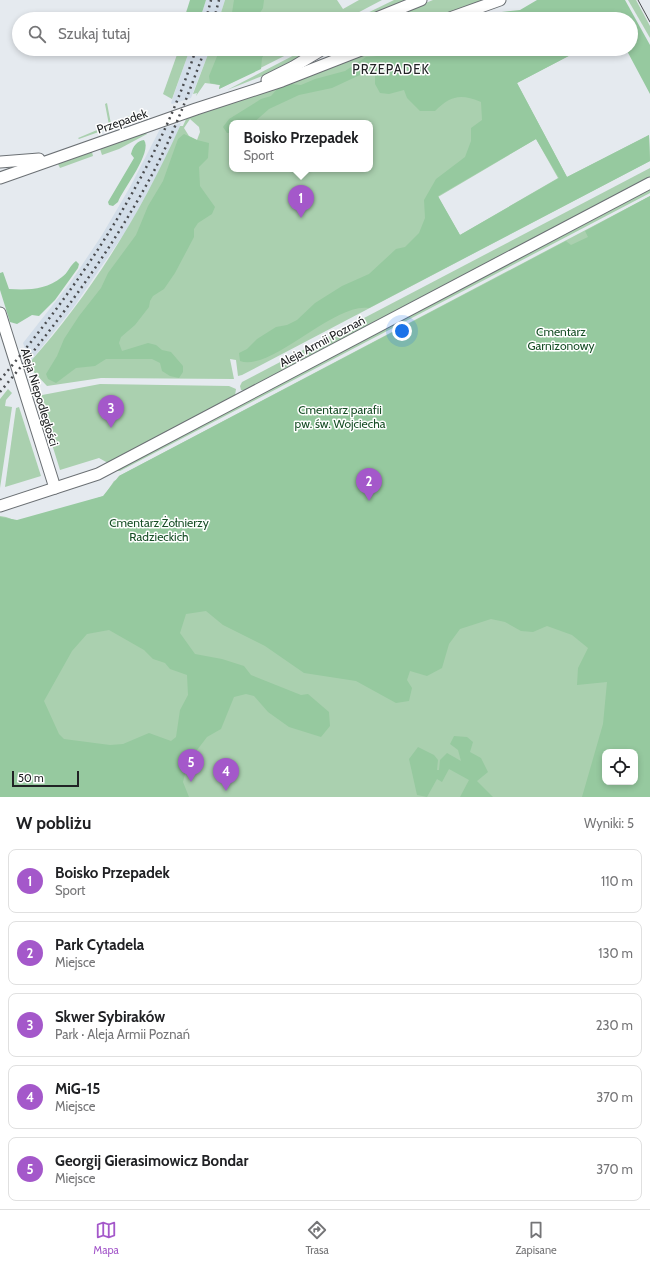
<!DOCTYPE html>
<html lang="pl">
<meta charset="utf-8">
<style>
:root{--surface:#fff;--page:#f2f2f2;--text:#202124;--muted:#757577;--line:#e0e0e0;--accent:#a458ca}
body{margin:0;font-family:Cabin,sans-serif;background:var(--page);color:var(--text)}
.controls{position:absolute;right:12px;bottom:12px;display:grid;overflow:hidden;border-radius:8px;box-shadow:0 2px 6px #0003}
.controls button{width:36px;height:36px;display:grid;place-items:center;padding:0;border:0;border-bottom:1px solid var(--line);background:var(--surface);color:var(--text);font:20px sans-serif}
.scale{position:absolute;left:12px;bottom:10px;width:67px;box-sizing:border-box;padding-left:4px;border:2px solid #212325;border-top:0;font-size:11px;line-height:14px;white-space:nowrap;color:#212325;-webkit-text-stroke:3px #fff;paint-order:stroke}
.you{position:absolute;left:402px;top:331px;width:14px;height:14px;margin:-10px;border:3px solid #fff;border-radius:50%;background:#1a73e8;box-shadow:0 0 0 6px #1a73e833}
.badge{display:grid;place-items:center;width:26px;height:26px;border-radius:50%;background:var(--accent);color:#fff;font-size:13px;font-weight:700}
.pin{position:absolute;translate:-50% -33px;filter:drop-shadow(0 1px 2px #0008)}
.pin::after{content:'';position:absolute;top:21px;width:14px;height:12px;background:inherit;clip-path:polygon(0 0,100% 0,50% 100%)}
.popup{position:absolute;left:229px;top:120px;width:144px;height:52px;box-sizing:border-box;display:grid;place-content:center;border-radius:8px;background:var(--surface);filter:drop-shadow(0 1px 3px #0005);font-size:13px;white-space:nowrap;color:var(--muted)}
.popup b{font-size:15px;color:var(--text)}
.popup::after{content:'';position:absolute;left:50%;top:100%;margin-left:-8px;border:8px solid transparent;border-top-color:var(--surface)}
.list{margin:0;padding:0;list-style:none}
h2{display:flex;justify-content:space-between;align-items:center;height:52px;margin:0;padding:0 16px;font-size:17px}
h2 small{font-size:13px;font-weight:400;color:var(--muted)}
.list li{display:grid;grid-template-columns:26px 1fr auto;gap:12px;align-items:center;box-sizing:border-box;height:64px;margin:0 8px 8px;padding:0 8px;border:1px solid var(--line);border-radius:8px}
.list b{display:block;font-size:15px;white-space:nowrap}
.list p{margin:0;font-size:13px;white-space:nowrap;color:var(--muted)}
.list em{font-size:13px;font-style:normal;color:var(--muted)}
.icon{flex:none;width:22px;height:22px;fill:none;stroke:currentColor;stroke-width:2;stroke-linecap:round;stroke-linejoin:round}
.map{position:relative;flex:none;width:650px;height:797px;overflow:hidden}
.search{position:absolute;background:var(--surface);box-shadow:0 2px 6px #0003;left:12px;right:12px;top:12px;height:44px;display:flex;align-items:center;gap:10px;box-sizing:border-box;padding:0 14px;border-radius:22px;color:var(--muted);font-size:15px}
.sheet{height:412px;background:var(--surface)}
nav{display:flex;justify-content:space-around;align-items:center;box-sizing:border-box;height:56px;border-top:1px solid var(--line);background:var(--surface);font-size:11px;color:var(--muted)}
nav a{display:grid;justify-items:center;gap:2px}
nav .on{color:var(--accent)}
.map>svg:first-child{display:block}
</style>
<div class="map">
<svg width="650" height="797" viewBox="0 0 650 797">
<rect width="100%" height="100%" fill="#e5eaef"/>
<g fill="#d3dee9">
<path d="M 206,0 L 225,0 L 219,19 L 200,19 Z"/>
<path d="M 190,49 L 210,49 L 191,98 L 172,104 L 171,103 Z"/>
<path d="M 181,123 L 167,157 L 128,228 L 73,308 L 30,362 L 23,343 L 70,283 L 102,235 L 130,187 L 160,129 Z"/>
</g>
<g fill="#aad0af" fill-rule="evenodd">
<path d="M 225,0 L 337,0 L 343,9 L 359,0 L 382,0 L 346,19 L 219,19 Z"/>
<path d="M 394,0 L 405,0 L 364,19 L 355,19 Z"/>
<path d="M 433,0 L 486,0 L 433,19 L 385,19 Z"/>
<path d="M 628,0 L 636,0 L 650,26 L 650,38 Z"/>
<path d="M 179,49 L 190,49 L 172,99 L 163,94 Z"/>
<path d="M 210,49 L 298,49 L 219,89 L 220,85 L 205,83 L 196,96 L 197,93 L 193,94 Z"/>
<path d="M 306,49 L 313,49 L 270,73 L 227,90 Z"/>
<path d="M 378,49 L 582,49 L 517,83 L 567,177 L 649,135 L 650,161 L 242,375 L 238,376 L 236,360 L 230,359 L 234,379 L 101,378 L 47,386 L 31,369 L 33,364 L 30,362 C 92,293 142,211 180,126 L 183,126 L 187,117 ZM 190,119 L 199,127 L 200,132 L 197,140 L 189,136 L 184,128 ZM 232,123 L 370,123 L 370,169 L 232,169 ZM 536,139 L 558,178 L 460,235 L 438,197 Z"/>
<path d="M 107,103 L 111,124 L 134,114 L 135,119 L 79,139 L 78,138 L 109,125 L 105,104 Z"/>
<path d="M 145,132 L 147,134 L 119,149 L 102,155 L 100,149 Z"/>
<path d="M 92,152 L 93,156 L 60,168 L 58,164 Z"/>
<path d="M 650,168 L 650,178 L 245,391 L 241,390 L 240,386 L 242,382 Z"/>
<path d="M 650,189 L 650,193 L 120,471 L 114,471 Z"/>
<path d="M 650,196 L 650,797 L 0,797 L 0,516 L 6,517 L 20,522 L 104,496 L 114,481 L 120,478 L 119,476 ZM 605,752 L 635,752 L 635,782 L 605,782 Z"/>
<path d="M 100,384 L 229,386 L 236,389 L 235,396 L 108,463 L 99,458 L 60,470 L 37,396 Z"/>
<path d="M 8,389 L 12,393 L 6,400 L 5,406 L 12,407 L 0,488 L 0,399 Z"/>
<path d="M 19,407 L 41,476 L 5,487 L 16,408 Z"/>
</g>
<g fill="#96c99f" fill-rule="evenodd">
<path d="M 190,0 L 206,0 L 200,19 L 184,19 Z"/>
<path d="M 234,0 L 264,0 L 263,8 L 256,19 L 231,19 Z"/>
<path d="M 537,0 L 625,0 L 650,45 L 650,94 L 626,49 L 631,49 L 631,19 L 476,19 L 493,13 L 520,10 Z"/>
<path d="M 220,49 L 266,49 L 267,50 L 262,58 L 261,69 L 219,89 L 220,85 L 210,83 L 209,76 Z"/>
<path d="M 393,49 L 582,49 L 517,83 L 567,177 L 649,135 L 650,161 L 369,308 C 334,302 271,372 240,361 L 239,353 L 247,349 L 257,339 L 276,327 L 287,325 L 297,320 L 315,303 L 342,286 L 369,274 L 396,249 L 405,247 L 419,233 L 425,218 L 424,200 L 436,179 L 465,157 L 471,141 L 471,128 L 482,120 L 481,102 C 460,93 450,96 435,111 L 420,111 L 407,98 L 404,90 L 389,94 L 380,93 L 375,84 L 375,74 L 362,74 L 332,88 L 299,95 L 269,109 L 253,123 L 232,123 L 232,133 L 227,133 L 223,127 L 229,119 L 261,99 L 271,96 L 278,88 L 291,84 L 301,85 L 315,79 L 345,71 L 366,57 L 377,56 ZM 536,139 L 559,178 L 460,235 L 438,196 Z"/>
<path d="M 184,134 L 197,140 L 209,143 L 208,158 L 199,167 L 200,186 L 215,207 L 212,214 L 198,223 L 194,229 L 194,237 L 175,273 L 164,289 L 153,296 L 150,301 L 149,307 L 135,325 L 121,337 L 119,343 L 122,351 L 148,343 L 156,345 L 162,350 L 171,352 L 183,366 L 183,372 L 179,378 L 170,376 L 162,371 L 160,363 L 152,359 L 106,359 L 95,366 L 76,368 L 56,383 L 48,379 L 46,374 L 57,356 L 64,339 L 79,316 L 101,288 L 108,273 L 136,235 L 148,206 L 163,181 L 178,139 Z"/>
<path d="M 144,140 C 153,152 123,189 118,202 L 113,206 L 109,205 L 108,202 L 134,158 L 131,154 C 133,146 137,141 144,140 Z"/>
<path d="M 650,196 L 650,797 L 582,797 L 603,724 L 607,682 L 577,685 L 578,668 L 588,648 L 572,635 L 547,626 L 533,632 L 521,631 L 505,622 L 491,619 L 460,629 L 449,644 L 442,668 L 427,676 L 410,671 L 407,680 L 412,688 L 409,701 L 396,703 L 356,681 L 304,673 L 265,646 L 223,625 L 206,611 L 186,614 L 180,633 L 195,654 L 222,659 L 244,666 L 251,675 L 301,695 L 308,694 L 329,712 L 330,726 L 321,737 L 289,727 L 268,712 L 254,696 L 246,694 L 234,697 L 221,729 L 207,737 L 188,762 L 183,782 L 189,797 L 0,797 L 0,517 L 17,520 L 103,496 L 119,476 L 566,241 L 571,245 L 588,237 L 585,231 ZM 109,630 L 144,650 L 153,659 L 165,663 L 170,669 L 187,675 L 188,695 L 180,710 L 176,737 L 171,741 L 149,733 L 123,744 L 110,745 L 64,739 L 59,734 L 44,701 L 72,651 L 87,634 ZM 605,752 L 635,752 L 635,782 L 605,782 Z"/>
<path d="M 76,261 L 79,264 L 78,268 L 55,300 L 39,316 L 32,315 L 17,324 L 10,322 L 0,290 L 0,273 L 3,272 L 9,289 C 28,290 46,290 62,277 C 68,273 70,265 76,261 Z"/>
<path d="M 454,736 L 467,737 L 473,742 L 470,752 L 481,758 L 488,772 L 477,781 L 493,797 L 460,797 L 469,780 L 449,769 L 442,782 L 437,779 L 427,797 L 417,795 L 409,759 L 418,747 L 434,755 L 438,760 L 437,770 L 439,770 L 440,760 L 447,753 L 461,761 L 458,750 L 450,744 Z"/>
</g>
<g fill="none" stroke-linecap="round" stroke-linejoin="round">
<g stroke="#6b7074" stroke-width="13">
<g id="minor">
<path d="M 374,19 L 421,0"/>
<path d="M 447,19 L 500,0"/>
<path d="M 267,80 L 293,67 L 323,49"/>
<path d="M 0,162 L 39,159"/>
<path d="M 0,178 L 196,109 L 282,81 L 364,49"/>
<path d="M 0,313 L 55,488"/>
<path d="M 0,506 L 98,474 L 650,183"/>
</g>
</g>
<use href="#minor" stroke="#fff" stroke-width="11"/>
<path stroke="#4a4c4f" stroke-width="1" d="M 638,0 L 650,22"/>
<g stroke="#4a4c4f" stroke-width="2.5" stroke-dasharray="2 4" stroke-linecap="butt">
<path d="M 206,19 L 211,0"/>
<path d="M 214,19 L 219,0"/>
<path d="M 0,380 C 83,281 156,173 196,49"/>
<path d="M 0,392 C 58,323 113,249 155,169 C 175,130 190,90 205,49"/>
</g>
</g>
<g text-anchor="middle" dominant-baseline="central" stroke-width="3" stroke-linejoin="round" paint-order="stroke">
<g font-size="12" fill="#212325" stroke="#fff">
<text transform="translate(122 121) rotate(-19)">Przepadek</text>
<text transform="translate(322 341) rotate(-28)">Aleja Armii Poznań</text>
<text transform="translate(40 397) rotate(73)">Aleja Niepodległości</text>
</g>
<g font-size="12" fill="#174e26" stroke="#fff">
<text x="561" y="331">Cmentarz<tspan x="561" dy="14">Garnizonowy</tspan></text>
<text x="340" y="409">Cmentarz parafii<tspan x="340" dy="14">pw. św. Wojciecha</tspan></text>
<text x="159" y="522">Cmentarz Żołnierzy<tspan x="159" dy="14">Radzieckich</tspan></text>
</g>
<g font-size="13" letter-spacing="1" fill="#212325" stroke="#fff">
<text x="391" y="69">PRZEPADEK</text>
</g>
</g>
</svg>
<div class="controls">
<button><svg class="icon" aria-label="locate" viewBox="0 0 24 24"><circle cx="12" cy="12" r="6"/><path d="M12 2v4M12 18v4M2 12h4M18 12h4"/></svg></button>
</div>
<div class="scale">50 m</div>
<div class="you"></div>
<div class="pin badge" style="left:301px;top:218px">1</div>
<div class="popup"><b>Boisko Przepadek</b>Sport</div>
<div class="pin badge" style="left:369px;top:501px">2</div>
<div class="pin badge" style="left:111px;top:428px">3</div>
<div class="pin badge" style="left:226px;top:791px">4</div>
<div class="pin badge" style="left:191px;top:782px">5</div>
<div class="search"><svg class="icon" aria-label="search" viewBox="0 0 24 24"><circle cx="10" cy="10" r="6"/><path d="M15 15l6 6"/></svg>Szukaj tutaj</div>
</div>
<section class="sheet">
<h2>W pobliżu<small>Wyniki: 5</small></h2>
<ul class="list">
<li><span class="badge">1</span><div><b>Boisko Przepadek</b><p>Sport</p></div><em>110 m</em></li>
<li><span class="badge">2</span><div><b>Park Cytadela</b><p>Miejsce</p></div><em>130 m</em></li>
<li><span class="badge">3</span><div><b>Skwer Sybiraków</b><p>Park · Aleja Armii Poznań</p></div><em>230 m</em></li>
<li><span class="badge">4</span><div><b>MiG-15</b><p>Miejsce</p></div><em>370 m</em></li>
<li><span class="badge">5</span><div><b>Georgij Gierasimowicz Bondar</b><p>Miejsce</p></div><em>370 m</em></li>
</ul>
</section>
<nav>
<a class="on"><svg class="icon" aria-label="map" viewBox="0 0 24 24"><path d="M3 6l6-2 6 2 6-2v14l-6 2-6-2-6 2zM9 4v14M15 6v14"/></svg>Mapa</a>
<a><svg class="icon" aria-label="directions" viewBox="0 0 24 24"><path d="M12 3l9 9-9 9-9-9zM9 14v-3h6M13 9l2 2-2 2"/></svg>Trasa</a>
<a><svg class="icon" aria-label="saved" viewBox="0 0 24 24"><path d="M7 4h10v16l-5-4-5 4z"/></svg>Zapisane</a>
</nav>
